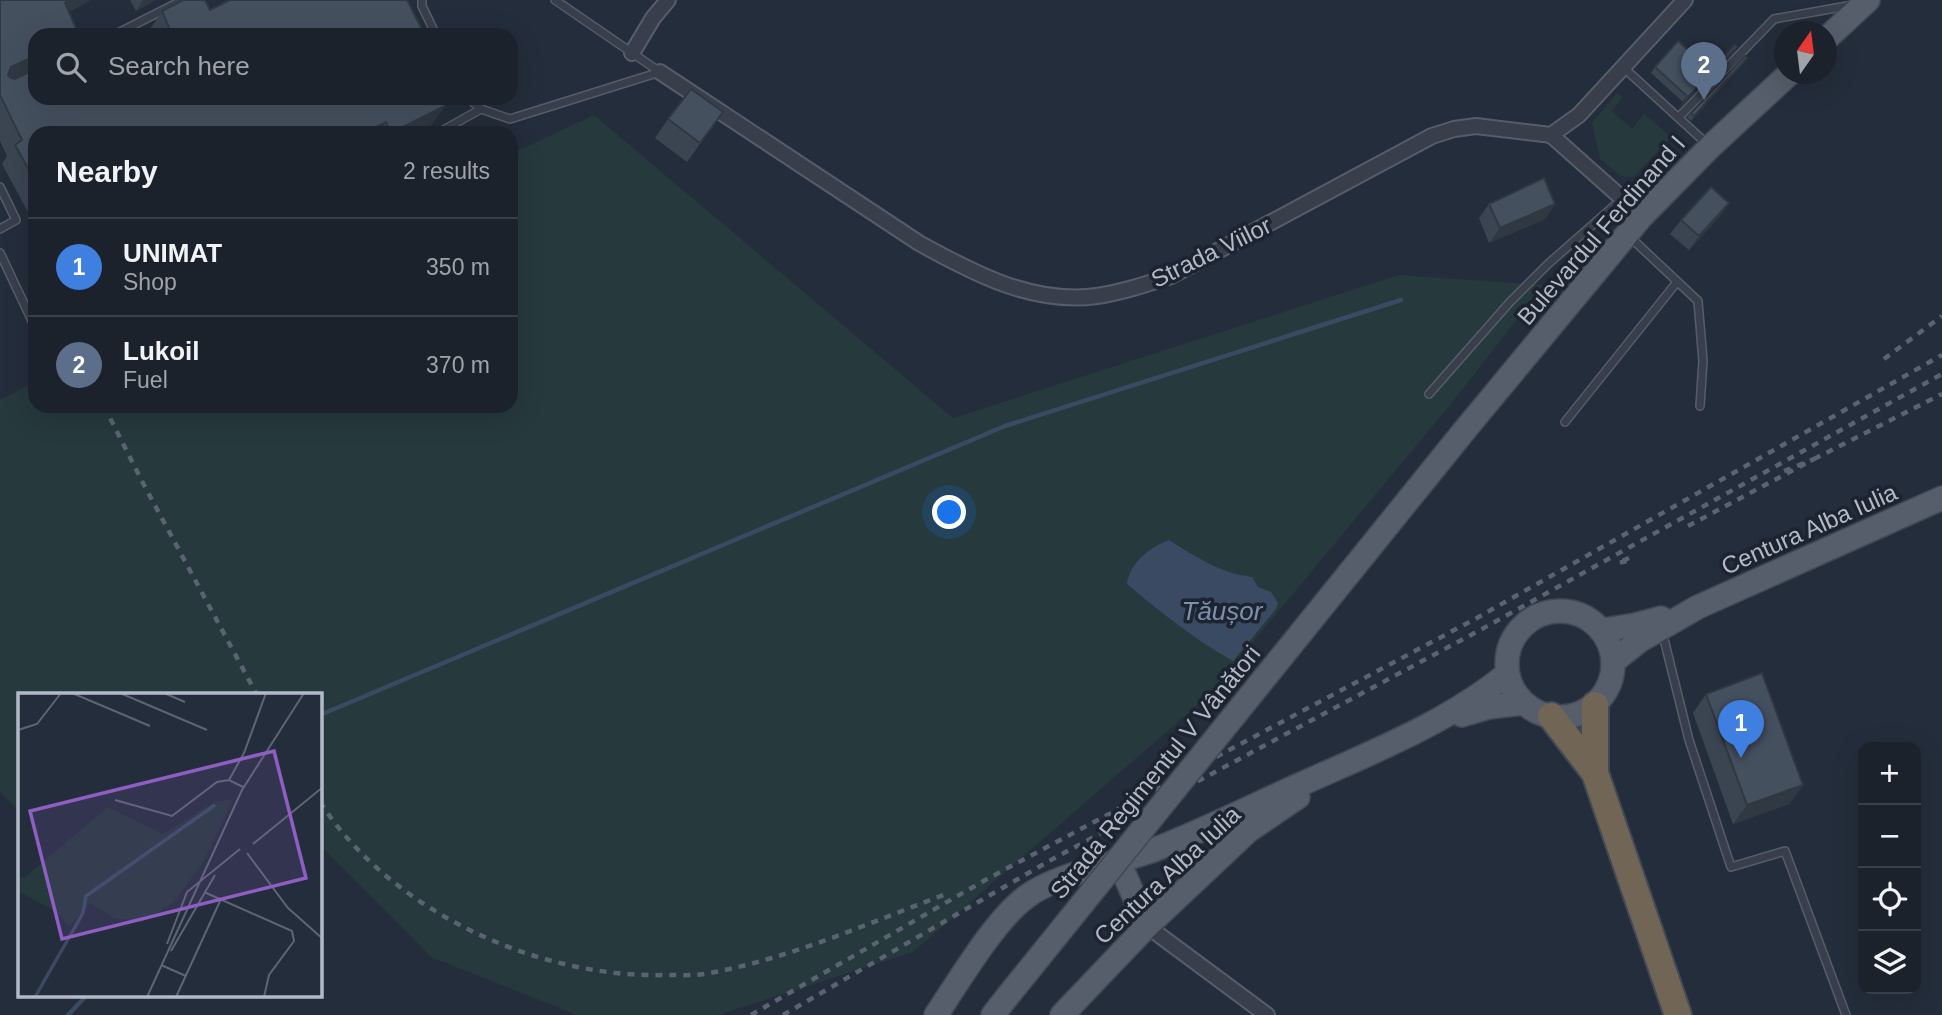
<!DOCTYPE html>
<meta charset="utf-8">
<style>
:root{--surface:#1b222c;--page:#282f38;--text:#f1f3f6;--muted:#a0a4a9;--line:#393f48;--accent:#2563eb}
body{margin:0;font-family:Helvetica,sans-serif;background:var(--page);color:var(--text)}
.controls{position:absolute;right:21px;bottom:21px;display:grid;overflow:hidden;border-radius:14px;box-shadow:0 7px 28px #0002}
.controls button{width:63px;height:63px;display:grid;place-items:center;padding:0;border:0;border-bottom:2px solid var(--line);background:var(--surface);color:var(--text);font:35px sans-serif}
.compass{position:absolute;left:1774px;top:21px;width:63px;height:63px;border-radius:50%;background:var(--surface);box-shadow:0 7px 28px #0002;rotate:14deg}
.you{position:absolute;left:950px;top:513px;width:24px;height:24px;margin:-18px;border:5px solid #fff;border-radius:50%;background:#1a73e8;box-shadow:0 0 0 10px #1a73e833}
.badge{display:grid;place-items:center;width:46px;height:46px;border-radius:50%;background:var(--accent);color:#fff;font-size:23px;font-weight:700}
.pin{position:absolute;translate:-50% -58px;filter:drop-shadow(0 2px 4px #0008)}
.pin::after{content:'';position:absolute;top:37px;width:24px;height:21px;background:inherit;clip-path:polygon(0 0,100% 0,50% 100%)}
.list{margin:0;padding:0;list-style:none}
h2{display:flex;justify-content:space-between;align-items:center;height:91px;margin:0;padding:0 28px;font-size:30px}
h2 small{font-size:23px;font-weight:400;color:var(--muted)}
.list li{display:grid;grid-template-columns:46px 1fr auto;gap:21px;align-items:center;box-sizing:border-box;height:98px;padding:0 28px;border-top:2px solid var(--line)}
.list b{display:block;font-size:26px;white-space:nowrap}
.list p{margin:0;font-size:23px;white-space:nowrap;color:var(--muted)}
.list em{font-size:23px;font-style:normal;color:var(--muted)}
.icon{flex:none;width:38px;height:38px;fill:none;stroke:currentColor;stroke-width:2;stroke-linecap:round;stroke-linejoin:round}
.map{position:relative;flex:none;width:1942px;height:1015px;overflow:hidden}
.search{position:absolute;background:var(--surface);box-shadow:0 7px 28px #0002;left:28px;top:28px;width:490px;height:77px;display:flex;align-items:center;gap:18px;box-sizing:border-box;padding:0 24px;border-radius:21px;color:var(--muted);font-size:26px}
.panel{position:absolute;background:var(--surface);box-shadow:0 7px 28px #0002;left:28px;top:126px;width:490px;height:287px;border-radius:21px}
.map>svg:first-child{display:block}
</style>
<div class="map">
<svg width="1942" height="1015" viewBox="0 0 1942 1015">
<rect width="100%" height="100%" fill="#242d3b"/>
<g fill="#26393c">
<path d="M 1617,93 L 1623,97 L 1612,111 L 1632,129 L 1644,114 L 1671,137 L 1634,177 L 1621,176 L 1600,159 L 1592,123 Z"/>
<path d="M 594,115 L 953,418 L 1399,275 L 1544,285 L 1451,404 L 1208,696 L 913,952 L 718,1015 L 577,1015 L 431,957 L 320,845 L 320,695 L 19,695 L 19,811 L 0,792 L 0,400 L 35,382 L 35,406 L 511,406 L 511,154 Z"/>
</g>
<path fill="#3a4a63" d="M 1169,540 C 1196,557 1220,573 1252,577 L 1258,587 L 1271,592 L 1278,603 L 1276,609 L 1233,661 C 1194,639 1160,612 1127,584 C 1130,562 1150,547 1169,540 Z"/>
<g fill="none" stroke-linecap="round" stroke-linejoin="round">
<g stroke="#3a4a63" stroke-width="4.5">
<path d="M 320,715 L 1005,426 L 1401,300"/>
<path d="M 68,1015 L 86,996"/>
</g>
<g stroke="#565d69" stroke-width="10">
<g id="lane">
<path d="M 422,0 L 422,6 L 436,35"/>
<path d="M 555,0 L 660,72"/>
<path d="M 114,35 L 183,0"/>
<path d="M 1623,67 L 1707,144"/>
<path d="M 468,98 L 481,109 L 510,119 L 660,72"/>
<path d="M 1679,117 L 1774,19 L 1853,5"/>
<path d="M 438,133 L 481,109"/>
<path d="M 0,187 L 16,220 L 0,229"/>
<path d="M 1630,237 L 1698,301 L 1703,361 L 1700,406"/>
<path d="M 0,253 L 35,327"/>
<path d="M 1429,394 L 1510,302 L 1548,264 L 1622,199"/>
<path d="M 1565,422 L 1677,282"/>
<path d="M 1662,631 L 1689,740 L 1731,867 L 1785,851 L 1846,1015"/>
</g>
</g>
<g stroke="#565d69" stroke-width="18">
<g id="street">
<path d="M 632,53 L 653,18 L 668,0"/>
<path d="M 660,72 L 919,243 C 973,273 1033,305 1097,296 C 1123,292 1147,284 1171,276 L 1432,136 L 1454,129 L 1476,126 L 1551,135 L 1642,216"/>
<path d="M 1551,135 L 1579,115 L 1685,0"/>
<path d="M 1147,926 L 1267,1015"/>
</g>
</g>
<g stroke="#414854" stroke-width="26">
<g id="primary">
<path d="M 1826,39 L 1868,0"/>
<path d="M 1464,431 L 1642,216 L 1710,147 L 1789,74"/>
<circle cx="1560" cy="664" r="53"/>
<path d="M 1603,630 L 1635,625 L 1661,618"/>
<path d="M 1614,661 L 1639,641 L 1698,607 L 1942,498"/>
<path d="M 1462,715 L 1489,707 L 1523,703"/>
<path d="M 1119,862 L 1147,926"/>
<path d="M 936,1015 C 959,981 994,921 1026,897 C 1058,873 1117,864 1156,849 C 1207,829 1256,804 1306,782 C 1375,751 1448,722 1507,674"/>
<path d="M 993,1015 L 1007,997"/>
<path d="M 1062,1015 L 1147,926 L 1248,831 L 1298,797"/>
</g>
</g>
<g stroke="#434a56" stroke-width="30">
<g id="highway">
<path d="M 1551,716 L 1595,773 L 1678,1015"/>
<path d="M 1595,773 L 1595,705"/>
</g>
</g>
<use href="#lane" stroke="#383f4b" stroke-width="7"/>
<use href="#street" stroke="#383f4b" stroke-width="14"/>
<use href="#primary" stroke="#565e6b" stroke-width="23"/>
<use href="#highway" stroke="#716655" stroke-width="26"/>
<g stroke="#5a6372" stroke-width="4.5" stroke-dasharray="7 7" stroke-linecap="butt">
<path d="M 1884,359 L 1942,316"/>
<path d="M 104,406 L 144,485 L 257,695"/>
<path d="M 1814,459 L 1942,394"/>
<path d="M 1688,526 L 1814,459 L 1782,472"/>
<path d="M 1629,558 L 1618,563 L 1631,560"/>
<path d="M 320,802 C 391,912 539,979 667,975 C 681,975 696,976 710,973 C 791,958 869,923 946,894"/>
<path d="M 751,1015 L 987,879 L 1475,619 L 1942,355"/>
<path d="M 783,1015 L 1049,861 L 1482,629 L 1942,374"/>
</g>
<g stroke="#414854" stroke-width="26" stroke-linecap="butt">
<path id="primary-bridge" d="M 1007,997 L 1464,431"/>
</g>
<use href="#primary-bridge" stroke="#565e6b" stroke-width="23"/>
</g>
<g fill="#3b4552" fill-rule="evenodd">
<path d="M 0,0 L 90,0 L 69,12 L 35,35 L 35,98 L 445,106 L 431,125 L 415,133 L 35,133 L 35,225 L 2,164 L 7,156 L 0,141 ZM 33,69 L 35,69 L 14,79 Z"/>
<path d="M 130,0 L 156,0 L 136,11 Z"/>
<path d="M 210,10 L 425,35 L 150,35 L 149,31 L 162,11 Z"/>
<path d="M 1737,47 L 1733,53 L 1678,109 L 1683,102 L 1651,73 L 1655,67 L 1711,70 Z"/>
<path d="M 1747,58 L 1691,121 L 1687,117 L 1691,113 Z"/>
<path d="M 723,112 L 687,162 L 655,138 L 668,119 Z"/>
<path d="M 1729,203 L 1719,217 L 1689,250 L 1670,234 L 1681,220 Z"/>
<path d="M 1489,204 L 1555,204 L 1545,219 L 1489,243 L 1479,218 Z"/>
<path d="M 1706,694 L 1803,785 L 1789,804 L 1733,824 L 1693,713 Z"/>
</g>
<g fill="#303842">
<path d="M 70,0 L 90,0 L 52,22 L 65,3 Z"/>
<path d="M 143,0 L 156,0 L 136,11 Z"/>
<path d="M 1737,47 L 1733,53 L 1678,109 L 1682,103 Z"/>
<path d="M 35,56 L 35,69 L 33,69 L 0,85 L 11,67 Z"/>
<path d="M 1747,58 L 1744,63 L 1691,121 L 1694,116 Z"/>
<path d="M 445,106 L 431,125 L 415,133 L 391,133 Z"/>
<path d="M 386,122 L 378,133 L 364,133 Z"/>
<path d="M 1729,203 L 1719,217 L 1689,250 L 1699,236 Z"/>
<path d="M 1555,204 L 1545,219 L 1489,243 L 1500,228 Z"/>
<path d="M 1803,785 L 1789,804 L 1733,824 L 1747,805 Z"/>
</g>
<g fill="#45505f" stroke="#303842" stroke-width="2">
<path d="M 0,0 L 70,0 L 65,3 L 79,35 L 35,35 L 35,56 L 11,67 L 8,75 L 11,78 L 15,79 L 35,69 L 35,98 L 440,98 L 445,106 L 391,133 L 386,122 L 364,133 L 35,133 L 35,181 L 15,145 L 22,140 L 0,95 Z"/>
<path d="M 183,0 L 205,0 L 210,10 L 230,0 L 407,0 L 425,35 L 161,35 L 170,30 L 162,11 Z"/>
<path d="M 1678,41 L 1711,70 L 1735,45 L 1737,47 L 1682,103 L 1688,97 L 1655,67 Z"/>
<path d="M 1745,56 L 1747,58 L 1694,116 L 1691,113 Z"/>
<path d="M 691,89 L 723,112 L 700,143 L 668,119 Z"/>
<path d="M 1544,178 L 1555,204 L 1500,228 L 1489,204 Z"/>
<path d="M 1711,187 L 1729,203 L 1699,236 L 1681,220 Z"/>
<path d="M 1762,673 L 1803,785 L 1747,805 L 1706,694 Z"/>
</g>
<g text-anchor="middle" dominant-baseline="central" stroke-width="7" stroke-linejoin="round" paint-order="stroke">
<g font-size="24" fill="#b3bac7" stroke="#1d2430">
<text transform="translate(1601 230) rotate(-49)">Bulevardul Ferdinand I</text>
<text transform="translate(1211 252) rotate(-26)">Strada Viilor</text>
<text transform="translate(1809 529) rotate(-24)">Centura Alba Iulia</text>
<text transform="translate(1155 772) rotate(-51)">Strada Regimentul V Vânători</text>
<text transform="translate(1167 875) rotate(-43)">Centura Alba Iulia</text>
</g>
<g font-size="26" font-style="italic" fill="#7c90ad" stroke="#1d2430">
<text x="1222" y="611">Tăușor</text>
</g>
</g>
<g transform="translate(18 693)">
<rect width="304" height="304" fill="#242d3b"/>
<path d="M 215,106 L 186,168 L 156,209 L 125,229 L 96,225 L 72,210 L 51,234 L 40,220 L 0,198 L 0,183 L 6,185 L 90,114 L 145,141 L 196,109 Z" fill="#26393c"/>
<path fill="none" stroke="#3a4a63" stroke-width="3.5" d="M 17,304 L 65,220 L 68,203 L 197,112"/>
<path fill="none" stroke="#5d6573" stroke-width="2" d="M 54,0 L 132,33M 102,0 L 189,37M 146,0 L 167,9M 0,37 L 19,31 L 43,0M 211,87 L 226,60 L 248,0M 97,107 L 154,123 L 199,89 L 211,87 L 225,94M 235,151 L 305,94M 229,160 L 270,215 L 305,246M 186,199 L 274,238 L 276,248 L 251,282 L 246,304M 149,251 L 169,199 L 222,156M 153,258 L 197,182M 143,272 L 168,283M 129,304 L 224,97 L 286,0M 158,304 L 203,206"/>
<path fill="#8f5ec2" fill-opacity="0.15" stroke="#8f5ec2" stroke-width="3.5" d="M 256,58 L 288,185 L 44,246 L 12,118 Z"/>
<rect width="304" height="304" fill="none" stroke="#b3bac7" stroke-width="3.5"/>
</g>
</svg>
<div class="controls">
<button>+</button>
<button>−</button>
<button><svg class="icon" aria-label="locate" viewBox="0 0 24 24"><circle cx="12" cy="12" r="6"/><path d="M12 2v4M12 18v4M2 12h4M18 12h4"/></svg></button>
<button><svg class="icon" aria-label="layers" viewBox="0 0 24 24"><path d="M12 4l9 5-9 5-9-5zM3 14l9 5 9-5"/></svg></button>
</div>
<svg class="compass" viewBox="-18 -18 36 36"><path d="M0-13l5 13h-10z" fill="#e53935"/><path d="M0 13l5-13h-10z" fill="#a0a4a9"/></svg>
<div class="you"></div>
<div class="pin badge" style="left:1741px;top:758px;background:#3f7fe0">1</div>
<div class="pin badge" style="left:1704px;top:100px;background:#5c6f8a">2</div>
<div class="search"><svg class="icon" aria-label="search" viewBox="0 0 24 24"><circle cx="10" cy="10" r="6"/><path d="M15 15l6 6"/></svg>Search here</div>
<section class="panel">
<h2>Nearby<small>2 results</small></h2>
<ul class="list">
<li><span class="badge" style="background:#3f7fe0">1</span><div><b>UNIMAT</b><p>Shop</p></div><em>350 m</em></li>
<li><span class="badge" style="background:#5c6f8a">2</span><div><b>Lukoil</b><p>Fuel</p></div><em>370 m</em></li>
</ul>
</section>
</div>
